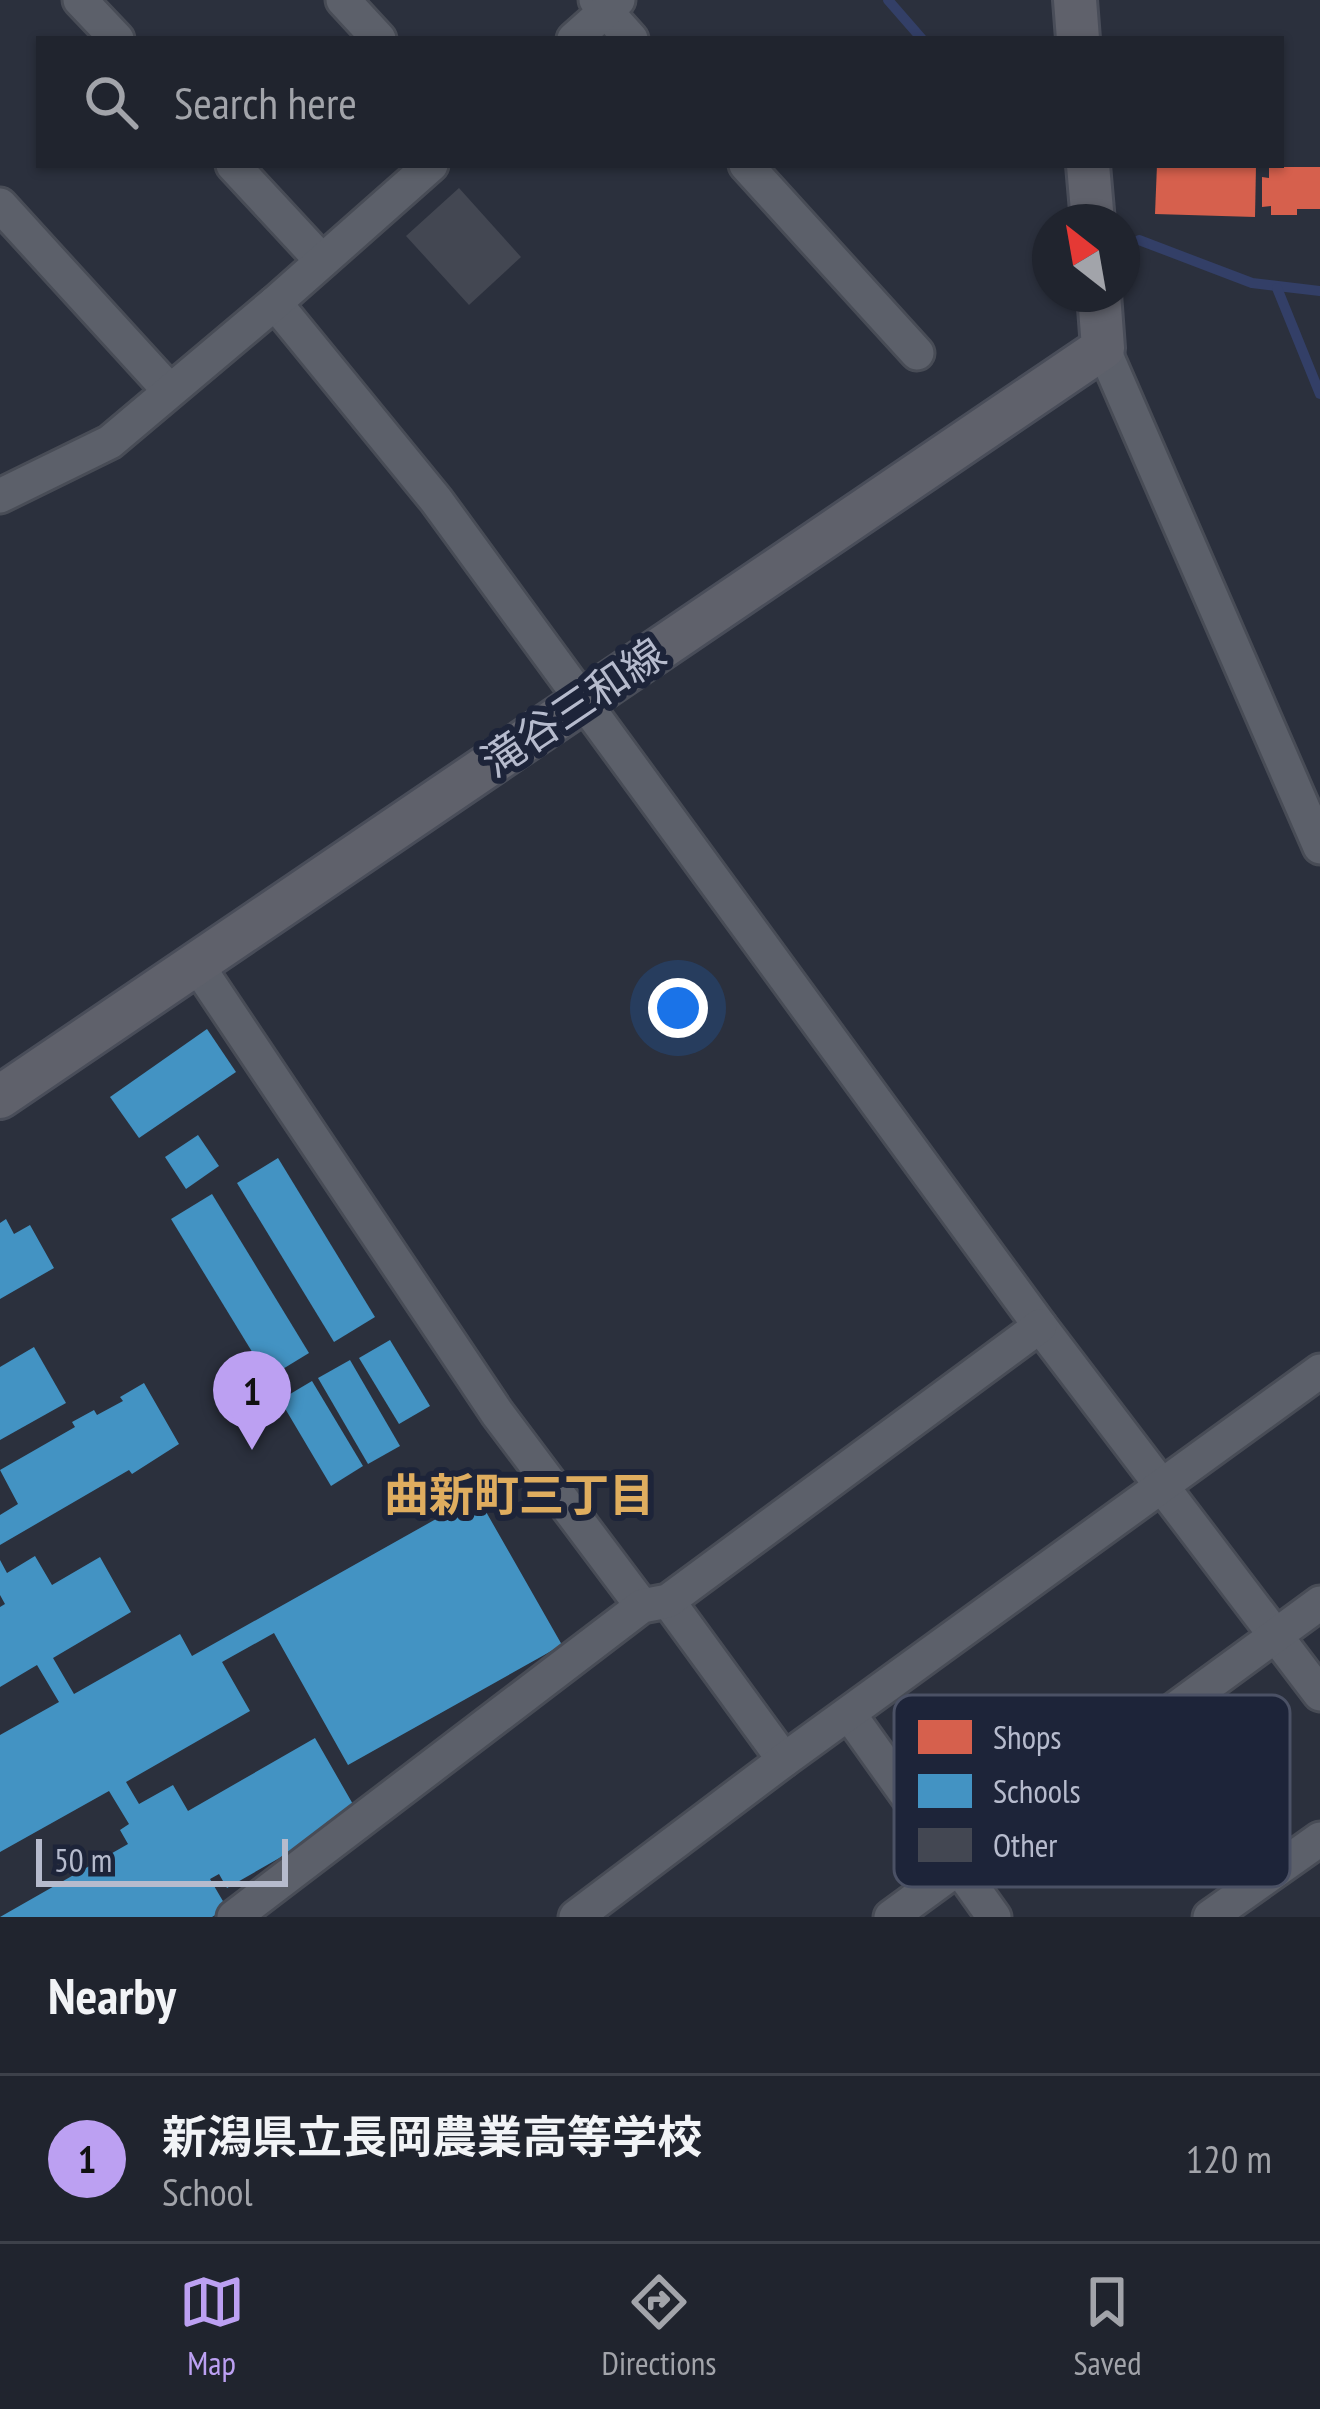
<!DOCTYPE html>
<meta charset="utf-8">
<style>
:root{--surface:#20242e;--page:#282c36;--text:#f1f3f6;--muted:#a2a4aa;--line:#3d414a;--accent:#bca0f2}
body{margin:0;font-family:"PT Sans Narrow","Noto Sans JP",sans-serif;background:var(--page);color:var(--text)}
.compass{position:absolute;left:1032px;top:204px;width:108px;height:108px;border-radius:50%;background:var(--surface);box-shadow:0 3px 9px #0004;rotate:329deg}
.scale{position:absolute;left:36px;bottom:30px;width:252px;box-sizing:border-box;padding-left:12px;border:6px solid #b6bbcd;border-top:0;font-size:33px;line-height:42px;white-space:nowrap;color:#b6bbcd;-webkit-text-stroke:9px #1d2439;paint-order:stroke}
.you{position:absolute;left:678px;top:1008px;width:42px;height:42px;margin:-30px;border:9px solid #fff;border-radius:50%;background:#1a73e8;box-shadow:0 0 0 18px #1a73e833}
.badge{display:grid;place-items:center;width:78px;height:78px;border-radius:50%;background:var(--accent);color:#111;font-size:39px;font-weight:700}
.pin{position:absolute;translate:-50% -99px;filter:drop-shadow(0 3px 6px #0008)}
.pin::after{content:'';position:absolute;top:63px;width:42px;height:36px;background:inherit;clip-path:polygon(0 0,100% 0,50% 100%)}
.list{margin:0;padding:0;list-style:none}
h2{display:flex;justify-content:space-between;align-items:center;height:156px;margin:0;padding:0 48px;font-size:51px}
h2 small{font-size:39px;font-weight:400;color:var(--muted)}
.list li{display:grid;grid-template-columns:78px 1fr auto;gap:36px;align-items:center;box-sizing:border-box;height:168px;padding:0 48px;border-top:3px solid var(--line)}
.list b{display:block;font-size:45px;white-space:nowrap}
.list p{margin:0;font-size:39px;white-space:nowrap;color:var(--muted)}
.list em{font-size:39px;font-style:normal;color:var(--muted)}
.icon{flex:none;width:66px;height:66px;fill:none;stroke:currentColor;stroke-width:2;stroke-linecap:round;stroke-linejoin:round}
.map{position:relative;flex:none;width:1320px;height:1917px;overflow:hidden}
.search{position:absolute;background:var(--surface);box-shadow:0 3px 9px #0004;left:36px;right:36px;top:36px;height:132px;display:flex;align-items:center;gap:30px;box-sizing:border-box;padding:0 42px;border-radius:0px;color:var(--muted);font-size:45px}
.sheet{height:324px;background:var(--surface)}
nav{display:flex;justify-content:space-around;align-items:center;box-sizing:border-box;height:168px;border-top:3px solid var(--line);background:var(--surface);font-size:33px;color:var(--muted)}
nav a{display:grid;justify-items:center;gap:6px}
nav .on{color:var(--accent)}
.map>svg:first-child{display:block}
</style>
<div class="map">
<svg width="1320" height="1917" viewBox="0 0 1320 1917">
<rect width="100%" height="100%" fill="#2b303d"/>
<g fill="#d6604d">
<path d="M 1157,165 L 1256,165 L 1255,217 L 1155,214 Z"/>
<path d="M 1269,167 L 1320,167 L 1320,209 L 1297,209 L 1297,215 L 1271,215 L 1271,206 L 1262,207 L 1262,177 L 1269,178 Z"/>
</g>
<g fill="#4393c3">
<path d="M 207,1029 L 236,1072 L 139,1138 L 110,1097 Z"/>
<path d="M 198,1135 L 219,1166 L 186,1189 L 165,1157 Z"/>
<path d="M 278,1158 L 375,1317 L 334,1342 L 237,1183 Z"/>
<path d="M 212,1194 L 309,1353 L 268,1378 L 171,1219 Z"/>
<path d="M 6,1219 L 14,1234 L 30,1225 L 54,1268 L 0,1299 L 0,1223 Z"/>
<path d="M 390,1340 L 430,1406 L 399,1424 L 359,1358 Z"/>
<path d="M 34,1347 L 66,1403 L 0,1440 L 0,1367 Z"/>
<path d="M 350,1360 L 400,1446 L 368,1464 L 318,1378 Z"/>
<path d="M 312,1381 L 363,1466 L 331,1486 L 280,1400 Z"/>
<path d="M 144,1383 L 179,1444 L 132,1474 L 129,1470 L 0,1545 L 0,1515 L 18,1504 L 0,1470 L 75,1427 L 72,1422 L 94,1410 L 97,1415 L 123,1401 L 120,1397 Z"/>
<path d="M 477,1496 L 562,1645 L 348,1765 L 274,1633 L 222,1662 L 250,1711 L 126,1782 L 139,1804 L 173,1785 L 188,1811 L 315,1738 L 358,1813 L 227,1888 L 219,1874 L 210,1879 L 227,1908 L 212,1917 L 0,1917 L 128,1844 L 120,1830 L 129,1824 L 109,1791 L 0,1852 L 0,1735 L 59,1702 L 37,1665 L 0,1687 L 0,1607 L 5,1604 L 0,1595 L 0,1560 L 7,1573 L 35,1556 L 52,1585 L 100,1557 L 131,1612 L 53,1658 L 74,1694 L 180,1634 L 192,1656 Z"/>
</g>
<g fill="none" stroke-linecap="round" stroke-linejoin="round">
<g stroke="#333f67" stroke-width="10">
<path d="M 888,0 L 922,39"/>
<path d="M 1139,240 L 1252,283 L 1320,291"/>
<path d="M 1277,288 L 1320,394"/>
</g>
</g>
<path fill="#434752" d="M 459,188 L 521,257 L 469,305 L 406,236 Z"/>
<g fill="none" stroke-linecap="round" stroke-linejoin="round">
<g stroke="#484c56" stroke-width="39">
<g id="minor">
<path d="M 80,0 L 117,39"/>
<path d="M 343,0 L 379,39"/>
<path d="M 596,0 L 631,39"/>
<path d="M 574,39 L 618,0"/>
<path d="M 233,165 L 322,261"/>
<path d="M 746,165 L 917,353"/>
<path d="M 0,205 L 169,390"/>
<path d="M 275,303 L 436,500 L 1040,1326 L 1320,1694"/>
<path d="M 1103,348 L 1320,847"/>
<path d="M 0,496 L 110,442 L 275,303 L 431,165"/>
<path d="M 197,965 L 497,1413 L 642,1606"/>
<path d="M 668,1601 L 784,1760"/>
<path d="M 849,1714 L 994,1917"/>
<path d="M 234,1917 L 642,1606 L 668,1601 L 1040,1326"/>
<path d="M 576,1917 L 784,1760 L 1320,1371"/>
<path d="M 891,1917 L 1320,1603"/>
<path d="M 1210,1917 L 1320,1839"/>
</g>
</g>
<g stroke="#494d59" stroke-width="48">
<g id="major">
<path d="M 1075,0 L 1078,39"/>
<path d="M 1088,165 L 1093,222"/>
<path d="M 0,1097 L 1103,348 L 1099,294"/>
</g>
</g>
<use href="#minor" stroke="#5c606a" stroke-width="33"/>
<use href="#major" stroke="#5f616b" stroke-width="42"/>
</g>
<g text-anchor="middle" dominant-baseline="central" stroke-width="12" stroke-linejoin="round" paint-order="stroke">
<g font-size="42" fill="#b6bbcd" stroke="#1d2439">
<text transform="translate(573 707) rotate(-34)">滝谷三和線</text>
</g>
<g font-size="45" font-weight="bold" fill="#dfad5f" stroke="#1d2439">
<text x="519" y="1494">曲新町三丁目</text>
</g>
</g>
<rect x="894" y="1695" width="396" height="192" rx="18" fill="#1d2439" stroke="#4b5165" stroke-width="3"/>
<rect x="918" y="1720" width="54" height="34" fill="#d6604d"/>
<rect x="918" y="1774" width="54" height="34" fill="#4393c3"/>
<rect x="918" y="1828" width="54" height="34" fill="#434752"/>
<g font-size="33" fill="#b6bbcd">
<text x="993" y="1749">Shops</text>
<text x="993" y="1803">Schools</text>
<text x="993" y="1857">Other</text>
</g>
</svg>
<svg class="compass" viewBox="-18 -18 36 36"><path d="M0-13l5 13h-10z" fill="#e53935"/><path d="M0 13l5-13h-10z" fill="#a2a4aa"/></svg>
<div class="scale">50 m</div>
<div class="you"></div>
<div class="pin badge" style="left:252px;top:1450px">1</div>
<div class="search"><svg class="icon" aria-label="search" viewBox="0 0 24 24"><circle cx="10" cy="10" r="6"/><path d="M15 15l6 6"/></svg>Search here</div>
</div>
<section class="sheet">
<h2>Nearby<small></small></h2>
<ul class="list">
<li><span class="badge">1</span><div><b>新潟県立長岡農業高等学校</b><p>School</p></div><em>120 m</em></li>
</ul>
</section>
<nav>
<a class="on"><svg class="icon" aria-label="map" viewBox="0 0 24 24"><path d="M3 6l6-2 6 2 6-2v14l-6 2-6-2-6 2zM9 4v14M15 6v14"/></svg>Map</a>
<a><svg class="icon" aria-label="directions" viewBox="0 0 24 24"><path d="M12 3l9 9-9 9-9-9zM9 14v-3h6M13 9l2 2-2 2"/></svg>Directions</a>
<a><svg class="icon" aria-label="saved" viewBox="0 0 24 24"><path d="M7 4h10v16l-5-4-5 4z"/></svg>Saved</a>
</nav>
